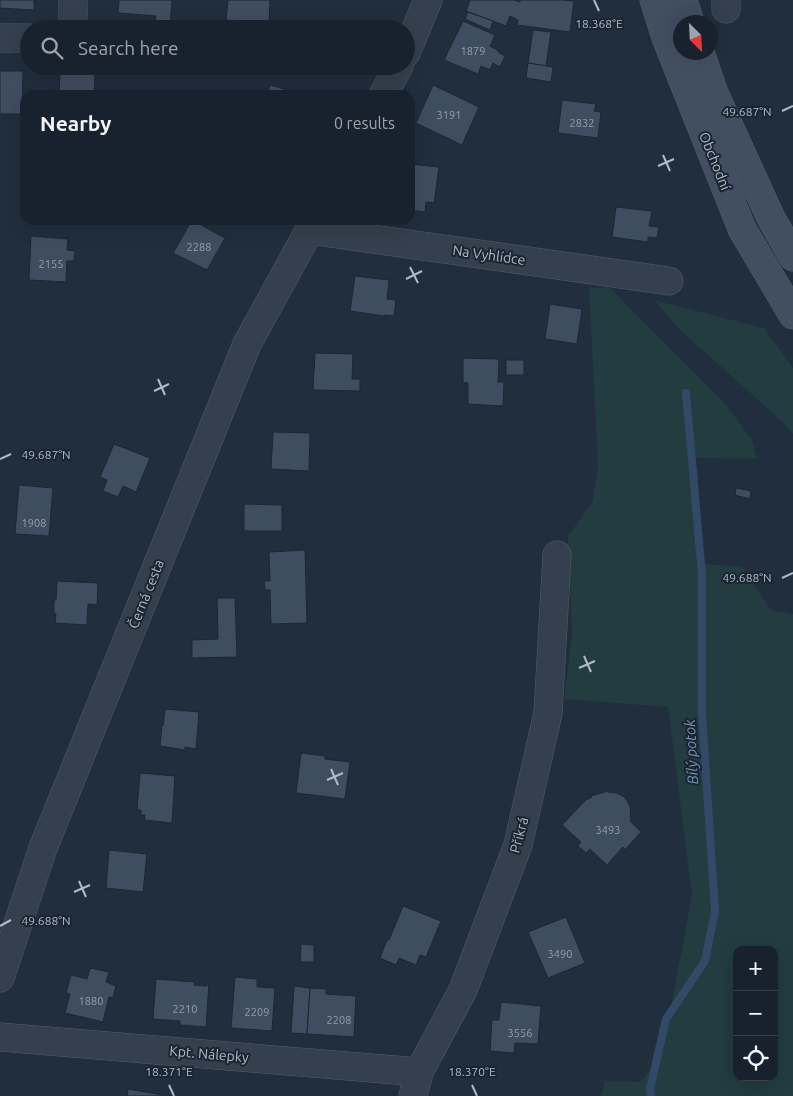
<!DOCTYPE html>
<meta charset="utf-8">
<style>
:root{--surface:#18222e;--page:#212a36;--text:#f1f3f6;--muted:#9fa4aa;--line:#363f4a}
body{margin:0;font-family:Ubuntu,sans-serif;background:var(--page);color:var(--text)}
.controls{position:absolute;right:15px;bottom:15px;display:grid;overflow:hidden;border-radius:10px;box-shadow:0 5px 20px #0002}
.controls button{width:45px;height:45px;display:grid;place-items:center;padding:0;border:0;border-bottom:1px solid var(--line);background:var(--surface);color:var(--text);font:25px sans-serif}
.compass{position:absolute;left:673px;top:15px;width:45px;height:45px;border-radius:50%;background:var(--surface);box-shadow:0 5px 20px #0002;rotate:156deg}
.list{margin:0;padding:0;list-style:none}
h2{display:flex;justify-content:space-between;align-items:center;height:65px;margin:0;padding:0 20px;font-size:21px}
h2 small{font-size:16px;font-weight:400;color:var(--muted)}
.icon{flex:none;width:28px;height:28px;fill:none;stroke:currentColor;stroke-width:2;stroke-linecap:round;stroke-linejoin:round}
.map{position:relative;flex:none;width:793px;height:1096px;overflow:hidden}
.search{position:absolute;background:var(--surface);box-shadow:0 5px 20px #0002;left:20px;top:20px;width:395px;height:55px;display:flex;align-items:center;gap:12px;box-sizing:border-box;padding:0 18px;border-radius:28px;color:var(--muted);font-size:19px}
.panel{position:absolute;background:var(--surface);box-shadow:0 5px 20px #0002;left:20px;top:90px;width:395px;height:135px;border-radius:15px}
.map>svg:first-child{display:block}
</style>
<div class="map">
<svg width="793" height="1096" viewBox="0 0 793 1096">
<rect width="100%" height="100%" fill="#202e3e"/>
<g fill="#223c3f" fill-rule="evenodd">
<path d="M 589,287 L 610,288 L 726,405 L 752,440 L 757,459 L 696,458 L 704,564 L 742,567 L 771,610 L 793,614 L 793,1096 L 601,1096 L 605,1081 L 641,1082 L 663,1051 L 692,895 L 668,707 L 564,699 L 572,634 L 568,536 L 592,503 L 598,467 ZM 737,950 L 774,950 L 774,1077 L 737,1077 Z"/>
<path d="M 654,300 L 764,328 L 793,368 L 793,434 L 787,426 L 680,330 Z"/>
</g>
<g fill="none" stroke-linecap="round" stroke-linejoin="round">
<path stroke="#324a67" stroke-width="8" d="M 651,1096 L 650,1089 L 666,1019 L 705,961 L 715,911 L 702,714 L 702,575 L 686,393"/>
</g>
<g fill="#3f4d60" stroke="#1c2734">
<path d="M 0,0 L 34,0 L 34,10 L 0,8 Z"/>
<path d="M 119,0 L 172,0 L 170,24 L 155,22 L 156,16 L 118,13 Z"/>
<path d="M 228,0 L 270,0 L 269,23 L 226,20 Z"/>
<path d="M 470,0 L 514,0 L 520,2 L 520,0 L 563,0 L 574,1 L 570,32 L 517,25 L 518,20 L 510,16 L 506,26 L 466,11 Z"/>
<path d="M 468,12 L 493,21 L 490,30 L 465,19 Z"/>
<path d="M 463,21 L 495,35 L 490,46 L 499,51 L 498,52 L 505,56 L 500,67 L 493,63 L 490,70 L 481,66 L 478,74 L 444,60 Z"/>
<path d="M 533,30 L 551,32 L 546,66 L 528,63 Z"/>
<path d="M 528,63 L 553,67 L 551,82 L 526,78 Z"/>
<path d="M 0,71 L 23,71 L 22,114 L 0,114 Z"/>
<path d="M 60,72 L 95,73 L 94,95 L 59,95 Z"/>
<path d="M 270,85 L 303,95 L 267,95 Z"/>
<path d="M 433,85 L 479,107 L 462,145 L 416,123 Z"/>
<path d="M 562,100 L 596,104 L 594,111 L 601,112 L 598,138 L 558,133 Z"/>
<path d="M 410,164 L 439,167 L 434,203 L 426,202 L 425,212 L 410,210 Z"/>
<path d="M 616,207 L 652,211 L 649,226 L 659,227 L 657,238 L 648,237 L 648,242 L 612,237 Z"/>
<path d="M 192,220 L 225,238 L 207,270 L 173,253 Z"/>
<path d="M 31,236 L 68,239 L 67,250 L 75,251 L 74,261 L 67,261 L 66,282 L 29,280 Z"/>
<path d="M 355,276 L 389,280 L 387,299 L 396,300 L 394,316 L 385,315 L 384,316 L 350,311 Z"/>
<path d="M 550,304 L 582,309 L 577,344 L 545,339 Z"/>
<path d="M 315,353 L 353,354 L 352,379 L 360,379 L 360,391 L 313,390 Z"/>
<path d="M 463,358 L 499,359 L 498,382 L 504,382 L 503,406 L 468,404 L 468,383 L 463,382 Z"/>
<rect x="506" y="360" width="18" height="15"/>
<path d="M 273,432 L 310,433 L 309,471 L 271,469 Z"/>
<path d="M 114,444 L 150,458 L 136,492 L 123,486 L 118,497 L 103,491 L 107,480 L 100,477 Z"/>
<path d="M 19,485 L 53,488 L 49,536 L 15,534 Z"/>
<path d="M 736,488 L 751,491 L 750,499 L 735,495 Z"/>
<path d="M 244,504 L 282,505 L 282,531 L 244,531 Z"/>
<path d="M 305,550 L 307,623 L 271,624 L 270,590 L 265,590 L 264,581 L 270,581 L 269,552 Z"/>
<path d="M 57,581 L 98,583 L 97,605 L 88,604 L 87,625 L 55,623 L 56,614 L 54,614 L 54,600 L 56,600 Z"/>
<path d="M 217,598 L 235,598 L 237,657 L 192,658 L 192,640 L 218,639 Z"/>
<path d="M 165,709 L 199,712 L 196,749 L 185,747 L 185,750 L 160,746 L 162,725 L 163,726 Z"/>
<path d="M 301,753 L 325,756 L 325,759 L 350,762 L 345,799 L 296,793 Z"/>
<path d="M 140,773 L 175,776 L 172,823 L 144,820 L 145,815 L 141,815 L 141,810 L 137,810 Z"/>
<path d="M 608,791 L 608,792 L 616,793 L 623,796 L 627,801 L 630,806 L 631,822 L 641,832 L 625,850 L 623,847 L 607,865 L 590,849 L 586,853 L 578,846 L 581,842 L 562,825 L 579,807 L 586,800 L 592,797 L 591,796 Z"/>
<path d="M 109,850 L 147,854 L 143,892 L 106,888 Z"/>
<path d="M 403,906 L 441,921 L 426,957 L 420,955 L 416,965 L 399,958 L 396,965 L 380,958 L 387,940 L 389,940 Z"/>
<path d="M 566,917 L 585,963 L 548,978 L 528,932 Z"/>
<path d="M 301,944 L 314,945 L 314,962 L 300,962 Z"/>
<path d="M 90,968 L 109,972 L 106,982 L 116,986 L 113,998 L 109,997 L 103,1022 L 65,1013 L 70,994 L 66,993 L 71,975 L 87,979 Z"/>
<path d="M 235,977 L 257,979 L 257,987 L 275,988 L 272,1031 L 231,1028 Z"/>
<path d="M 156,979 L 195,982 L 194,985 L 207,986 L 207,983 L 209,983 L 206,1027 L 180,1025 L 180,1021 L 153,1019 Z"/>
<path d="M 294,986 L 310,988 L 307,1034 L 291,1033 Z"/>
<path d="M 310,988 L 326,989 L 326,994 L 356,996 L 354,1037 L 307,1034 Z"/>
<path d="M 501,1002 L 541,1006 L 538,1044 L 515,1043 L 514,1053 L 490,1051 L 492,1020 L 499,1020 Z"/>
<path d="M 128,1089 L 163,1095 L 163,1096 L 127,1096 Z"/>
</g>
<g fill="none" stroke-linecap="round" stroke-linejoin="round">
<g stroke="#535d6b" stroke-width="29">
<g id="street">
<path d="M 726,9 L 726,0"/>
<path d="M 73,29 L 73,0"/>
<path d="M 0,38 L 29,38"/>
<path d="M 406,53 L 428,0"/>
<path d="M 383,95 L 399,66"/>
<path d="M 309,230 L 669,281"/>
<path d="M 0,978 L 43,848 L 247,344 L 315,220"/>
<path d="M 0,1037 L 419,1072"/>
<path d="M 413,1096 L 419,1072 L 463,990 L 518,845 L 548,713 L 557,555"/>
</g>
</g>
<g stroke="#535d6b" stroke-width="29">
<g id="secondary">
<path d="M 654,0 L 666,38 L 742,229 L 793,315"/>
<path d="M 683,0 L 690,22"/>
<path d="M 700,52 L 714,93 L 770,216 L 793,257"/>
</g>
</g>
<use href="#street" stroke="#34404e" stroke-width="28"/>
<use href="#secondary" stroke="#424f61" stroke-width="28"/>
</g>
<path fill="none" stroke="#b0bac9" stroke-width="2" d="M 594,0 L 599,11M 782,111 L 793,106M 663,155 L 670,171M 658,166 L 674,159M 410,267 L 418,283M 406,279 L 422,271M 158,379 L 165,395M 154,391 L 169,384M 0,459 L 11,454M 782,578 L 793,573M 584,656 L 591,672M 579,668 L 595,661M 331,769 L 338,785M 327,780 L 343,773M 79,881 L 86,897M 74,892 L 90,885M 0,926 L 11,920M 169,1085 L 174,1096M 472,1085 L 477,1096"/>
<g text-anchor="middle" dominant-baseline="central" stroke-width="4" stroke-linejoin="round" paint-order="stroke">
<g font-size="11" fill="#949faf">
<text x="473" y="51">1879</text>
<text x="449" y="115">3191</text>
<text x="582" y="123">2832</text>
<text x="199" y="247">2288</text>
<text x="51" y="264">2155</text>
<text x="34" y="523">1908</text>
<text x="608" y="830">3493</text>
<text x="560" y="954">3490</text>
<text x="91" y="1001">1880</text>
<text x="185" y="1009">2210</text>
<text x="257" y="1012">2209</text>
<text x="339" y="1020">2208</text>
<text x="520" y="1033">3556</text>
</g>
<g font-size="14" fill="#b0bac9" stroke="#1a2532">
<text transform="translate(715 161) rotate(68)">Obchodní</text>
<text transform="translate(489 255) rotate(8)">Na Vyhlídce</text>
<text transform="translate(146 594) rotate(-68)">Černá cesta</text>
<text transform="translate(519 835) rotate(-75)">Příkrá</text>
<text transform="translate(209 1054) rotate(5)">Kpt. Nálepky</text>
</g>
<g font-size="15" font-style="italic" fill="#7492b4" stroke="#1a2532">
<text transform="translate(691 752) rotate(-93)">Bílý potok</text>
</g>
</g>
<g font-size="12" text-anchor="middle" fill="#b0bac9" stroke="#1a2532" stroke-width="4" stroke-linejoin="round" paint-order="stroke">
<text x="599" y="28">18.368°E</text>
<text x="747" y="116">49.687°N</text>
<text x="46" y="459">49.687°N</text>
<text x="747" y="582">49.688°N</text>
<text x="46" y="925">49.688°N</text>
<text x="169" y="1076">18.371°E</text>
<text x="472" y="1076">18.370°E</text>
</g>
</svg>
<div class="controls">
<button>+</button>
<button>−</button>
<button><svg class="icon" aria-label="locate" viewBox="0 0 24 24"><circle cx="12" cy="12" r="6"/><path d="M12 2v4M12 18v4M2 12h4M18 12h4"/></svg></button>
</div>
<svg class="compass" viewBox="-18 -18 36 36"><path d="M0-13l5 13h-10z" fill="#e53935"/><path d="M0 13l5-13h-10z" fill="#9fa4aa"/></svg>
<div class="search"><svg class="icon" aria-label="search" viewBox="0 0 24 24"><circle cx="10" cy="10" r="6"/><path d="M15 15l6 6"/></svg>Search here</div>
<section class="panel">
<h2>Nearby<small>0 results</small></h2>
<ul class="list">
</ul>
</section>
</div>
